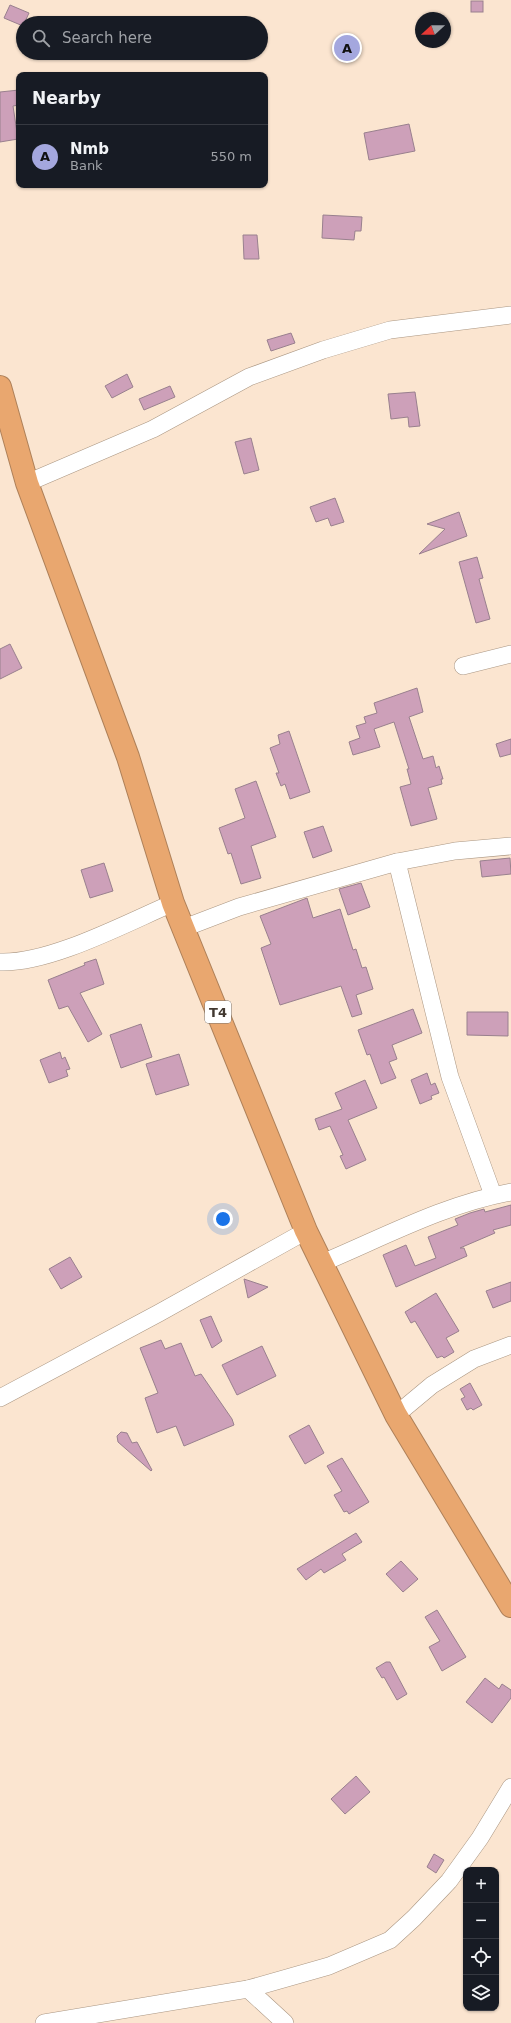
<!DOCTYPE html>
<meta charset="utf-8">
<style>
:root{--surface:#171b24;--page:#20242c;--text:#f1f3f6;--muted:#9ea1a6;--line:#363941;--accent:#a4a7de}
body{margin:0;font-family:"DejaVu Sans",sans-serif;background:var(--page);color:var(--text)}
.controls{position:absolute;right:12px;bottom:12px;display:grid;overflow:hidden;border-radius:8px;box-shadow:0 1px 3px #0004}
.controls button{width:36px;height:36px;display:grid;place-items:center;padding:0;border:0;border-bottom:1px solid var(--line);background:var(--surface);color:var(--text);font:20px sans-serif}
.compass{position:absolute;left:415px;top:12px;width:36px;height:36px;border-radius:50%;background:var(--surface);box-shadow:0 1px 3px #0004;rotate:249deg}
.you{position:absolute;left:223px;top:1219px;width:14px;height:14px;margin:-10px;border:3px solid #fff;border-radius:50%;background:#1a73e8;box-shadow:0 0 0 6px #1a73e833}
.badge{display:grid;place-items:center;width:26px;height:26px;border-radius:50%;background:var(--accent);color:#111;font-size:13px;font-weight:700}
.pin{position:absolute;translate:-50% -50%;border:2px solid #fff;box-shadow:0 1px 4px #0006}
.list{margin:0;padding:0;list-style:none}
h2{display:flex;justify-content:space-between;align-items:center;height:52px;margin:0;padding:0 16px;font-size:17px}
h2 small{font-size:13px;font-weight:400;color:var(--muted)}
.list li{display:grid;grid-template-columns:26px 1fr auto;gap:12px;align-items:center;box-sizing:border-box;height:64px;padding:0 16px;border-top:1px solid var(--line)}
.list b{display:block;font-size:15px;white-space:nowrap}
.list p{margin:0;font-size:13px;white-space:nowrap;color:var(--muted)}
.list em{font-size:13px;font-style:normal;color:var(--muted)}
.icon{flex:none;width:22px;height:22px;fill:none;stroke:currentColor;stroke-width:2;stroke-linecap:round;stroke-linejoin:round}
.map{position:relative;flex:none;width:511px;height:2023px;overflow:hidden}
.search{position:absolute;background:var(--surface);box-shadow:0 1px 3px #0004;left:16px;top:16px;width:252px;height:44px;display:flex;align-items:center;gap:10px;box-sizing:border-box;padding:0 14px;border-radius:22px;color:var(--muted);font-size:15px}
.panel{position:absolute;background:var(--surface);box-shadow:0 1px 3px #0004;left:16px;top:72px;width:252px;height:116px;border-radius:8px}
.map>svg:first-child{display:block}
</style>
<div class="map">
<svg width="511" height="2023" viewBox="0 0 511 2023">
<rect width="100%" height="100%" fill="#fbe5d0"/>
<g fill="#cda0b9" stroke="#99808e">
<rect x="471" y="1" width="12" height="11"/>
<path d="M 10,5 L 29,13 L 23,26 L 4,18 Z"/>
<path d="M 19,90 L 19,105 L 13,106 L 18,139 L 0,142 L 0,92 Z"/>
<path d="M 409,124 L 415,151 L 369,160 L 364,133 Z"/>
<path d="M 323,215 L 362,217 L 361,231 L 355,231 L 354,240 L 322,238 Z"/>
<path d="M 243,235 L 257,235 L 259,259 L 244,259 Z"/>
<path d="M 291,333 L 295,343 L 271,351 L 267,340 Z"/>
<path d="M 127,374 L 133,387 L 112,398 L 105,386 Z"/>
<path d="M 170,386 L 175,397 L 144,410 L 139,399 Z"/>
<path d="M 415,392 L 420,426 L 409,427 L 408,417 L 391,419 L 388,394 Z"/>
<path d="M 251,438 L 259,470 L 244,474 L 235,442 Z"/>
<path d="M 335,498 L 344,522 L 331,526 L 328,518 L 316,522 L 310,507 Z"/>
<path d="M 459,512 L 467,536 L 419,554 L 445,529 L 427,524 Z"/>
<path d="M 477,557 L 483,578 L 479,579 L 490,619 L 476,623 L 459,562 Z"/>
<path d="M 10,644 L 22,668 L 0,679 L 0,649 Z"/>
<path d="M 417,688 L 423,712 L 409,717 L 423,759 L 433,756 L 436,768 L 439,766 L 443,779 L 441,779 L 442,784 L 428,788 L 437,819 L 411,826 L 400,787 L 411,784 L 407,769 L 409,769 L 394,722 L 374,729 L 380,747 L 353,755 L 349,742 L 360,738 L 356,726 L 366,723 L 364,717 L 377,713 L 374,703 Z"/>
<path d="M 289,731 L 310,792 L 290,799 L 285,784 L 281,786 L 276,773 L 279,773 L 270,748 L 280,744 L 278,735 Z"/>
<path d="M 511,739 L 511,754 L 500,757 L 496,744 Z"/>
<path d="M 256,781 L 276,837 L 251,846 L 261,878 L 241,884 L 231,853 L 228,854 L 219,828 L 245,818 L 235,789 Z"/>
<path d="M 323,826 L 332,851 L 313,858 L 304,832 Z"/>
<path d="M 510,858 L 511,874 L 482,877 L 480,861 Z"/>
<path d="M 104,863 L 113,891 L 90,898 L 81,870 Z"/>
<path d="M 361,883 L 370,907 L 348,915 L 339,889 Z"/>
<path d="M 307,898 L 313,918 L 340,909 L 353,950 L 356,949 L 362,968 L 366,967 L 373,989 L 356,995 L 362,1014 L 352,1017 L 341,986 L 280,1005 L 261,948 L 271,944 L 260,916 Z"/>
<path d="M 96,959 L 104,984 L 80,993 L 102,1034 L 88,1042 L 68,1006 L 59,1009 L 48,980 L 85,965 L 84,963 Z"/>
<path d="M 413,1009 L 422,1033 L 392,1045 L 397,1059 L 389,1062 L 396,1078 L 381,1084 L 370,1054 L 367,1055 L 358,1030 Z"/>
<path d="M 467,1012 L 508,1012 L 508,1036 L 467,1035 Z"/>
<path d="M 141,1024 L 152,1057 L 121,1068 L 110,1035 Z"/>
<path d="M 60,1052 L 62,1059 L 65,1057 L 70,1069 L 66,1070 L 68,1076 L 49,1083 L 40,1060 Z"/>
<path d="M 179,1054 L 189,1085 L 156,1095 L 146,1064 Z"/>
<path d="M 427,1073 L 431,1085 L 435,1083 L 439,1093 L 431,1096 L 432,1099 L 420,1104 L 411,1080 Z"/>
<path d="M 365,1080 L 377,1108 L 348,1120 L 366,1160 L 346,1169 L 340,1156 L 343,1155 L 330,1126 L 319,1130 L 315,1119 L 342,1109 L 335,1093 Z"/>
<path d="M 511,1205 L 511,1225 L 493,1230 L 495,1233 L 460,1248 L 464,1248 L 467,1256 L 396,1287 L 383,1255 L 406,1245 L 415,1266 L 436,1258 L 428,1237 L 458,1225 L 455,1219 L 470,1213 L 484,1209 L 485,1212 Z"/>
<path d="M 70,1257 L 82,1277 L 61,1289 L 49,1269 Z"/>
<path d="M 244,1279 L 268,1287 L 248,1298 Z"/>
<path d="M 511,1282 L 511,1301 L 493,1308 L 486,1291 Z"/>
<path d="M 436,1293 L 459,1331 L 446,1338 L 454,1352 L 444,1358 L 442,1356 L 437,1358 L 415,1321 L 411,1323 L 405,1312 Z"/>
<path d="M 211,1316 L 222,1341 L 212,1348 L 200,1320 Z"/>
<path d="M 161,1340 L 165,1349 L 181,1343 L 195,1376 L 201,1374 L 232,1419 L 234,1425 L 184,1446 L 176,1426 L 157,1433 L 145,1398 L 158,1393 L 140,1348 Z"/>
<path d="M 262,1346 L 276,1376 L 237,1395 L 222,1365 Z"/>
<path d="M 470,1383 L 482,1405 L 473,1410 L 471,1408 L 467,1410 L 461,1399 L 465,1397 L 460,1389 Z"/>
<path d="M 309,1425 L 324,1453 L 305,1464 L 289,1436 Z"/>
<path d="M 121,1432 L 127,1433 L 132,1443 L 137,1442 L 152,1470 L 151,1471 L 118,1442 L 117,1436 Z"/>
<path d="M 342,1458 L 369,1502 L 349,1514 L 347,1511 L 344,1512 L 334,1495 L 342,1491 L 327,1466 Z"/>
<path d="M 356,1533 L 362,1542 L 342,1554 L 346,1560 L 324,1573 L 321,1569 L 306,1580 L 297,1569 Z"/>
<path d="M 401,1561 L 418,1579 L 403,1592 L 386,1574 Z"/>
<path d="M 437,1610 L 466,1657 L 442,1671 L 429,1647 L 440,1641 L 425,1617 Z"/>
<path d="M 386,1662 L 390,1662 L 407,1694 L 397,1700 L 384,1677 L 382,1678 L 376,1668 Z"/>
<path d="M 485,1678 L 499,1689 L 502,1684 L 511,1690 L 511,1698 L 492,1723 L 466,1702 Z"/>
<path d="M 356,1776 L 370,1792 L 345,1814 L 331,1799 Z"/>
<path d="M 434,1854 L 444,1860 L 436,1873 L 427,1867 Z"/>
</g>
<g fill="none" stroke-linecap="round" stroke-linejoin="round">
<g stroke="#aa9682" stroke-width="18">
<g id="street">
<path d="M 27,483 L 153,429 L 249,377 L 323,350 L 390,330 L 511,315"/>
<path d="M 463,666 L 511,654"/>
<path d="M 397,862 L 450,1077 L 493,1195"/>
<path d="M 184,928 L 239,907 L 397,862 L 455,851 L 511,846"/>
<path d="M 0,962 C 50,964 126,923 173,903"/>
<path d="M 322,1263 C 384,1237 445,1204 511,1192"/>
<path d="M 0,1398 L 159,1313 L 306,1231"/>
<path d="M 396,1415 L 432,1385 L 474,1359 L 511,1345"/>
<path d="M 248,1989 L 285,2023"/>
<path d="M 44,2023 L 248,1989 L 329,1966 L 390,1940 L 414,1918 L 449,1881 L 480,1838 L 511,1787"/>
</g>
</g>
<g stroke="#ae8059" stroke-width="24">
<path id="highway" d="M 0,387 L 27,483 L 128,757 L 173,903 L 306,1231 L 396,1415 L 511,1606"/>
</g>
<use href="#street" stroke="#fff" stroke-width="17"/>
<use href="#highway" stroke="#e9a76f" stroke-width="22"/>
</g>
<g text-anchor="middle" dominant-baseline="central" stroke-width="3" stroke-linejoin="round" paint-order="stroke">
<rect fill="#fff" stroke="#7a746e" stroke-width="1" x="205" y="1001" width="26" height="22" rx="3"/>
<g font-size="13" font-weight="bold" fill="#413830">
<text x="218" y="1012">T4</text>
</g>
</g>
</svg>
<div class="controls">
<button>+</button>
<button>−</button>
<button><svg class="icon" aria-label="locate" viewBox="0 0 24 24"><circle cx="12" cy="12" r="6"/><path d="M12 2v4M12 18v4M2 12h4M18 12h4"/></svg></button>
<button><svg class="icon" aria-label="layers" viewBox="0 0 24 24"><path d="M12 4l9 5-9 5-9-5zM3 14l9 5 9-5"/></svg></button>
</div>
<svg class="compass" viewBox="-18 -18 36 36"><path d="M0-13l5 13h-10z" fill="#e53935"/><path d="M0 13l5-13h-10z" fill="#9ea1a6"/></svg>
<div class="you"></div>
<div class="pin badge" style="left:347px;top:48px">A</div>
<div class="search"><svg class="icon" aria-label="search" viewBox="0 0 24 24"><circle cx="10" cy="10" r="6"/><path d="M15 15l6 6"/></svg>Search here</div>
<section class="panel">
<h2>Nearby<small></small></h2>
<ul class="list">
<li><span class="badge">A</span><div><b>Nmb</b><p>Bank</p></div><em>550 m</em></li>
</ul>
</section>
</div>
